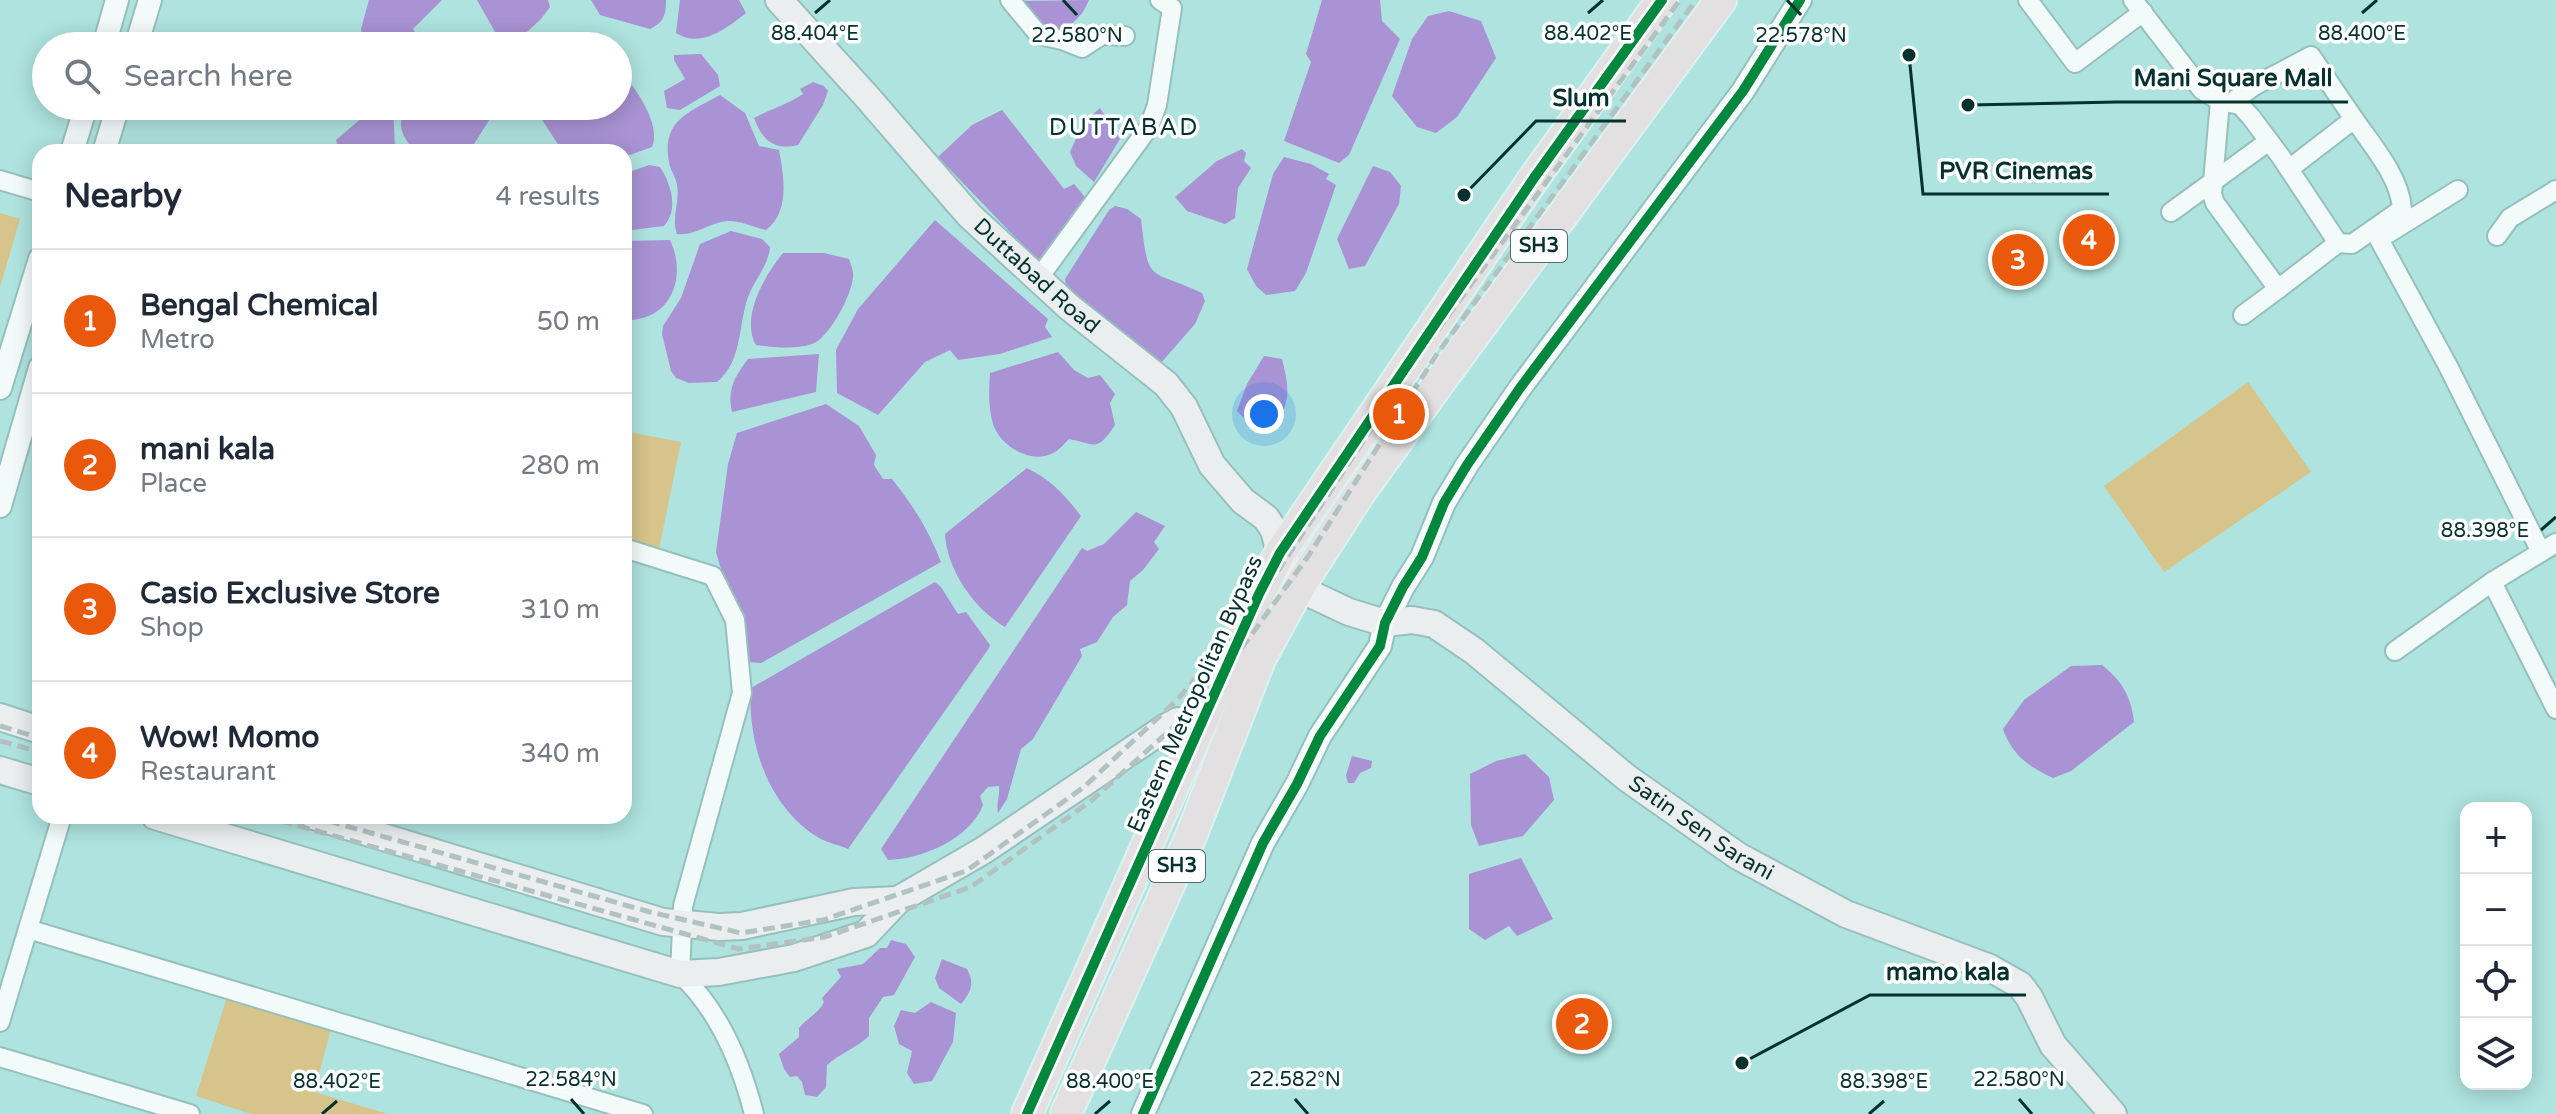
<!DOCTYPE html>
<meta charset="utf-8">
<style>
:root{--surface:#fff;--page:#f2f2f3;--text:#1f2937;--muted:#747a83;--line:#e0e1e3;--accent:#ea580c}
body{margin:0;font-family:"Varela Round",sans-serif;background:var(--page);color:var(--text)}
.controls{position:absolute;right:24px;bottom:24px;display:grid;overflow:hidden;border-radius:16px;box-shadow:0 4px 20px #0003}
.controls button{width:72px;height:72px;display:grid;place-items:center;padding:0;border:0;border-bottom:2px solid var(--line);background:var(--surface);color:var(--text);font:40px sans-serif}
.you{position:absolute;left:1264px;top:414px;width:28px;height:28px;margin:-20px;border:6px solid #fff;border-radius:50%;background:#1a73e8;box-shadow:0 0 0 12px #1a73e833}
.badge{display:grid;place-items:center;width:52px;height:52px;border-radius:50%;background:var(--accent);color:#fff;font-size:26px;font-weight:700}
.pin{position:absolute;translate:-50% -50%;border:4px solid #fff;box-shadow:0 2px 8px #0006}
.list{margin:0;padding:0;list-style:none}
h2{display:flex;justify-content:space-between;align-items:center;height:104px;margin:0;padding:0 32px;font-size:34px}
h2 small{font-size:26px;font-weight:400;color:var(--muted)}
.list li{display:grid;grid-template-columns:52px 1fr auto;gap:24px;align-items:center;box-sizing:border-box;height:144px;padding:0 32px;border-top:2px solid var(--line)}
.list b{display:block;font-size:30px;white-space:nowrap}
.list p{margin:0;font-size:26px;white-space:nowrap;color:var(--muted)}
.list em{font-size:26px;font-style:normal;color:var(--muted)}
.icon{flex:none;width:44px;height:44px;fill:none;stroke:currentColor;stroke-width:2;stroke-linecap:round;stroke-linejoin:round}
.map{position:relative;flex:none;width:2556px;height:1114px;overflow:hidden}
.search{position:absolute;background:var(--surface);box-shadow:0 4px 20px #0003;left:32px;top:32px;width:600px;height:88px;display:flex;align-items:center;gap:20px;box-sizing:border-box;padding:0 28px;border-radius:44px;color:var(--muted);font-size:30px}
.panel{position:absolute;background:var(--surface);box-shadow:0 4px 20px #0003;left:32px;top:144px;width:600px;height:680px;border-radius:24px}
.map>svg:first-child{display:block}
</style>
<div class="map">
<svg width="2556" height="1114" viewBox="0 0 2556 1114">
<rect width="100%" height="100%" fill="#aee3df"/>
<g fill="#d7c48b">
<path d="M 0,213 L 20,219 L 0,287 Z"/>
<path d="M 2248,382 L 2311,472 L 2164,572 L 2104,486 Z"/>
<path d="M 624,431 L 681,442 L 659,549 L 624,540 Z"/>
<path d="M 227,997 L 331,1029 L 314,1092 L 388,1114 L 251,1114 L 196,1096 Z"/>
</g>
<g fill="#a993d4">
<path d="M 369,0 L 442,0 L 413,29 L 421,42 L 420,46 L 376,46 L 363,40 L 361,29 Z"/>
<path d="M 477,0 L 548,0 L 550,7 L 541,19 L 515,43 L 499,39 Z"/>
<path d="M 591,0 L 666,0 C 666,15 664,22 650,29 L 600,15 Z"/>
<path d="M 680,0 L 739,0 L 746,13 C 727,28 701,49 676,33 Z"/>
<path d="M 1089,0 C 1081,20 1068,28 1049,36 L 1034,20 L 1023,1 Z"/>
<path d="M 1322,0 L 1380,0 L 1382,21 L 1400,39 L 1349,155 L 1339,163 L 1284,141 L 1311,62 L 1306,54 Z"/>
<path d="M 1449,11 L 1481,21 L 1496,58 L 1457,117 L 1436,133 L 1417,127 L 1392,96 L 1412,39 L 1428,16 Z"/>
<path d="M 701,54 L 718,75 L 720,86 L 680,110 L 667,108 L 664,91 L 685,79 L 674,60 L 674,55 Z"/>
<path d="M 618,70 C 635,85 662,125 652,147 L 624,157 L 624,152 L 563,152 L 533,106 L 618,106 Z"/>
<path d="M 813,82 L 824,86 L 828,91 L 823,105 L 798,145 C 774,151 762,140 754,118 C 772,108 787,105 803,94 L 800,89 Z"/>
<path d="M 720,95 L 745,113 L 759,146 L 779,150 C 784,177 790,212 766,230 C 753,227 741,221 728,221 C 710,222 696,236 677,234 C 671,219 680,202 677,185 C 676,177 670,170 669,162 C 661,121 689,112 720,95 Z"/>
<path d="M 393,106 L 395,148 L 389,152 L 339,150 L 336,140 L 372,109 Z"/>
<path d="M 406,106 L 498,106 L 469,152 L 416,152 C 402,137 396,126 406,106 Z"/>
<path d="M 1100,108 L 1120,139 L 1094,182 L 1076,166 L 1070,152 L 1083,123 Z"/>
<path d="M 1002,110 L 1064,189 L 1074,184 L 1085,197 L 1038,261 L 938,157 L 972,125 Z"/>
<path d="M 1242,149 L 1246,153 L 1244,161 L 1251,168 L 1238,188 L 1235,218 L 1225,224 L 1187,211 L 1175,197 L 1217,161 Z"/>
<path d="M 1284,157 L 1311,164 L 1329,174 L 1326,179 L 1336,185 L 1306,273 L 1295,291 L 1266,295 L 1256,286 L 1247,269 L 1273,174 Z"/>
<path d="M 649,165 L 660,167 C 671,184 679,209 664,226 L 624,231 L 624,174 Z"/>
<path d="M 1373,166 L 1390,172 L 1401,186 L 1399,204 L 1365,266 L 1349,269 L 1337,239 Z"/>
<path d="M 1115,206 L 1127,209 L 1141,219 C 1149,286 1147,267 1202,293 L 1205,301 L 1195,324 L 1160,364 L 1066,287 L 1065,279 L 1109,210 Z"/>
<path d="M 935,220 L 1048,319 L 1045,327 L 1052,337 L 1000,354 L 958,360 L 950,350 L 925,362 L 878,415 L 837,393 L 836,350 L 858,309 Z"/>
<path d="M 731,231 L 762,239 L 770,247 C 769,265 753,281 747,300 C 738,329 742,361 717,382 L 689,383 L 676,378 L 671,371 L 662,334 L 663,326 L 681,298 L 700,244 Z"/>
<path d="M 670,240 C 688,278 670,322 624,320 L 624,241 Z"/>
<path d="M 783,253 L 824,253 L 849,259 C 851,265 854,272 853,277 C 852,295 829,338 812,344 C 794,350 774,347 756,345 C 740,317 765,275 783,253 Z"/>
<path d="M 1058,352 L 1074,370 L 1088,378 L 1100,375 L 1115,394 L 1110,403 L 1115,425 C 1096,453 1096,444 1069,439 C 1065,443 1060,449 1055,452 C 1032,466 1000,446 993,424 C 988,407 989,390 990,373 Z"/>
<path d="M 819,354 L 816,392 L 732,412 C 727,389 734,378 748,359 Z"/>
<path d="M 1264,356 L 1282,359 C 1290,391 1290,400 1275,429 L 1259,434 L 1237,411 L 1247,384 Z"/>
<path d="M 826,404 L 859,426 L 876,455 L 874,465 L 883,479 L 892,479 C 913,505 929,531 941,562 L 761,663 L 748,662 L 716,552 L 728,464 L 737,433 Z"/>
<path d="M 1027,468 C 1051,480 1065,495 1081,516 L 1005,627 C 974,609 947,570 945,534 Z"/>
<path d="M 1136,512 L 1165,526 L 1154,542 L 1159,549 L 1143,570 L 1130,581 L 1127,605 L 1113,617 L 1097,642 L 1080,649 L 1082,656 L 1033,739 L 1021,749 L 1007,799 L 998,813 C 996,803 1000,797 999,786 L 988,787 L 980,796 L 983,805 C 970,839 922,859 888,860 L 881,849 L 1082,548 L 1087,551 L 1104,544 Z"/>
<path d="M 935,582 L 941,587 L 958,614 L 966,612 L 990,645 L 989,648 L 848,849 C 839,845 828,843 819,838 C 769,808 747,744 751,688 Z"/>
<path d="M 2102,665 C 2122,681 2131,696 2134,722 L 2071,771 L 2053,778 C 2029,767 2012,755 2003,729 L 2024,700 L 2071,666 Z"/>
<path d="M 1525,754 L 1549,777 L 1554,800 L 1523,836 L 1479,846 L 1471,825 L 1470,774 L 1496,761 Z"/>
<path d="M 1352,756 L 1372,761 L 1371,768 L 1360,773 L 1354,783 L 1348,783 L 1346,775 Z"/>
<path d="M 1521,858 L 1553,919 L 1517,936 L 1509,926 L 1485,940 L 1469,929 L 1469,874 Z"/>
<path d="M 891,940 L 906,944 L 915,957 L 894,995 L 883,997 L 869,1018 L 869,1036 C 856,1048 841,1053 827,1065 L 826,1087 L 817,1097 L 805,1095 L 802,1082 L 797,1076 L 790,1077 L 784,1069 L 779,1054 L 799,1037 L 799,1028 C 807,1018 819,1013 824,1002 L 822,998 L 841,977 L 837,969 L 863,964 L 880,948 L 887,948 Z"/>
<path d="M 942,959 L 967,969 C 975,984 971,991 961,1004 L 939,988 L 935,978 Z"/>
<path d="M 931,1002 L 956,1013 L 953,1042 L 932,1081 L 914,1084 L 907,1073 L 912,1051 L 899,1044 L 894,1026 L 901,1010 L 915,1013 Z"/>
</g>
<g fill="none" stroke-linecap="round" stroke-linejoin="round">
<g stroke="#96c0bd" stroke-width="22">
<g id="minor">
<path d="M 1010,0 L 1039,35 L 1062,40 L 1082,48 L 1102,35 L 1125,36"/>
<path d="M 2028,0 L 2075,63 L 2143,12"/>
<path d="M 2133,0 L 2202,90 L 2220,101 L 2240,105 L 2251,117 L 2281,157 L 2338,243 L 2278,289 L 2215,203 L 2212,194 L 2220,101"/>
<path d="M 2232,102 L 2254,86 L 2311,56 L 2354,119 L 2289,169"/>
<path d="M 0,180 L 40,192"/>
<path d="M 2458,190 L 2379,239 L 2448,366 L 2541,552"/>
<path d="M 2171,212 L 2269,141"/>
<path d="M 2497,236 L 2510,218 L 2556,190"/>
<path d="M 2338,243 L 2352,244 L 2402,209 C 2400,177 2372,145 2354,119"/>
<path d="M 1038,279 L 1149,127 L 1157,105 L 1172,8 L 1160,0"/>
<path d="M 2243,315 L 2278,289"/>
<path d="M 624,548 L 713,576 L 735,620 L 742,693 L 683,906 L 680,974 C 719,1010 741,1063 754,1114"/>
<path d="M 2492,582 L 2556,709"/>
<path d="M 2395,651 L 2492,582 L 2556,543"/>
<path d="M 28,929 L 643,1114"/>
<path d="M 0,1022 L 62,816"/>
<path d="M 0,1057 L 190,1114"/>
</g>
</g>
<g stroke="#96c0bd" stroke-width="26">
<g id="tertiary">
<path d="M 104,46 L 117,0"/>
<path d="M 136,46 L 150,0"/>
<path d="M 72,152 L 86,106"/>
<path d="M 104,152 L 118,106"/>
<path d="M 0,388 L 40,259"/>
<path d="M 0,506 L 40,368"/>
<path d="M 1143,1114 L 1263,843 L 1297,784 L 1320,736 L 1380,646 L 1385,623 L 1403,587 L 1422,557 L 1444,503 L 1467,465 L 1520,388 L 1743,91 L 1800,0"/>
</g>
</g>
<g stroke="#96c0bd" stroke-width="30">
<g id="secondary">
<path id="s1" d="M 779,0 L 868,98 L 969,215 L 1069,307 L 1166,384 L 1184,407 L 1212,465 L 1243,501 L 1266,518 L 1274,530 L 1280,553 L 1301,584 L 1315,596 L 1349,612 L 1385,623 L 1412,620 L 1434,624 L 1474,651 L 1627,778 L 1738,856 L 1846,914 L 1990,968 L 2020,985 L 2029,997 L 2053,1045 L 2113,1114"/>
<path d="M 0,717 L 40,730"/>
<path d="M 0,770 L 40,782"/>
<path d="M 155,816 L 680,974 L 719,972 L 794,958 L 866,934 L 898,900 L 984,850 L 1165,728 L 1178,721 L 1204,722"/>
<path d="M 314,816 L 663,922 L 719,927 L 742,926 L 854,902 L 898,900"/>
</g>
</g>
<g stroke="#dbf2f1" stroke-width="34">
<g id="primary">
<path d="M 1027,1114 L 1259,594 L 1280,553 L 1534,178 L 1662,0"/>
<path d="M 1066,1114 L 1191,836 L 1260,659 L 1301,584 L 1359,494 L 1438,384 L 1721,0"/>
</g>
</g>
<use href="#minor" stroke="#f3fbfa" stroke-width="18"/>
<use href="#tertiary" stroke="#f3fbfa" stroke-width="22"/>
<use href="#secondary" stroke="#eaeeee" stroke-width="26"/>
<use href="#primary" stroke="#e3e0e2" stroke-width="30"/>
<g stroke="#b2c2c0" stroke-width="5" stroke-dasharray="12 6" stroke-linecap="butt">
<path d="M 0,726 L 40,738"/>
<path d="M 0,741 L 40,752"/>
<path d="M 263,816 L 739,949 L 825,937 L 971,887 L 1091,801 L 1188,714 L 1247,641 L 1309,555 L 1437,354 L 1696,0"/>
<path d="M 311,816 L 650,912 L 741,933 L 823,920 L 966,871 L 1084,787 L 1177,700 L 1243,624 L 1426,346 L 1680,0"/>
</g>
<g stroke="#fff" stroke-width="15">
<g id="cycleway">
<path d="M 1027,1114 L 1259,594 L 1280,553 L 1534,178 L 1662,0"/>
<path d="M 1143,1114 L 1263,843 L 1297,784 L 1320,736 L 1380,646 L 1385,623 L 1403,587 L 1422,557 L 1444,503 L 1467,465 L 1520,388 L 1743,91 L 1800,0"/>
</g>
</g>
<use href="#cycleway" stroke="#00873e" stroke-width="10"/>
</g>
<path fill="none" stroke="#05312f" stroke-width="3" d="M 1063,0 L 1077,15M 1787,0 L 1801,15M 815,13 L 830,0M 1588,13 L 1603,0M 2362,13 L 2377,0M 2541,530 L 2556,517M 571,1099 L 584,1114M 1295,1099 L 1308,1114M 2019,1099 L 2032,1114M 322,1114 L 337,1101M 1095,1114 L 1110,1101M 1869,1114 L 1884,1101"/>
<g text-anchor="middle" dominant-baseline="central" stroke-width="7" stroke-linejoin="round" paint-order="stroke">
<g fill="#fff" stroke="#506f6d" stroke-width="2">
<rect x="1511" y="230" width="56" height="32" rx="6"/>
<rect x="1149" y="850" width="56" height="32" rx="6"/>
</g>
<g font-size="20" font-weight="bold" fill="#05312f">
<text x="1539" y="246">SH3</text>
<text x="1177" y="866">SH3</text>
</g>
<g font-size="22" fill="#05312f" stroke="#fff">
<text stroke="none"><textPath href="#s1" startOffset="378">Duttabad Road</textPath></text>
<text transform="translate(1195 694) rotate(-66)">Eastern Metropolitan Bypass</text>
<text stroke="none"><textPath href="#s1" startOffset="1272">Satin Sen Sarani</textPath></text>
</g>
<g font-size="24" letter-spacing="2" fill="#05312f" stroke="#fff">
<text x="1124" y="127">DUTTABAD</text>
</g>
</g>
<g font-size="20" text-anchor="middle" fill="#05312f" stroke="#fff" stroke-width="7" stroke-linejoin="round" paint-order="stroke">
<text x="815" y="40">88.404°E</text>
<text x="1588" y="40">88.402°E</text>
<text x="2362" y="40">88.400°E</text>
<text x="1077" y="42">22.580°N</text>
<text x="1801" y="42">22.578°N</text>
<text x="2485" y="537">88.398°E</text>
<text x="571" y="1086">22.584°N</text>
<text x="1295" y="1086">22.582°N</text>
<text x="2019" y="1086">22.580°N</text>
<text x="337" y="1088">88.402°E</text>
<text x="1110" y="1088">88.400°E</text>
<text x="1884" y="1088">88.398°E</text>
</g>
<path fill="none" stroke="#05312f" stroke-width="3" d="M1968 105L2117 102H2348M1464 195L1536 121H1626M1909 55L1923 194H2109M1742 1063L1870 995H2026"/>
<g fill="#05312f" stroke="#fff" stroke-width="3">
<circle cx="1968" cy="105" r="8"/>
<circle cx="1464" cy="195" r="8"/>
<circle cx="1909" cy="55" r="8"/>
<circle cx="1742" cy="1063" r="8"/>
</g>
<g font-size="24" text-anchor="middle" font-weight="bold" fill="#05312f" stroke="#fff" stroke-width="7" stroke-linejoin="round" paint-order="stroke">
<text x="2233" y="86">Mani Square Mall</text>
<text x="1581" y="106">Slum</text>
<text x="2016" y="179">PVR Cinemas</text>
<text x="1948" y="980">mamo kala</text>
</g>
</svg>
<div class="controls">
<button>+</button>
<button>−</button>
<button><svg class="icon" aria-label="locate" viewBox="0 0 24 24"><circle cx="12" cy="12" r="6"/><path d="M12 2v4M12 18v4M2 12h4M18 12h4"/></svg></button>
<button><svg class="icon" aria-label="layers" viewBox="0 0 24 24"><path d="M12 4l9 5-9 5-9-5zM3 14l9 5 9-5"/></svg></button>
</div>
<div class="you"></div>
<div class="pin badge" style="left:1399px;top:414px">1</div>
<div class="pin badge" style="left:1582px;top:1024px">2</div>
<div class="pin badge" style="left:2018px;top:260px">3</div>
<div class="pin badge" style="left:2089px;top:240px">4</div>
<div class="search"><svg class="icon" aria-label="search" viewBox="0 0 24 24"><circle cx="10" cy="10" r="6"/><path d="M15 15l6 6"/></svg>Search here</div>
<section class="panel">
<h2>Nearby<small>4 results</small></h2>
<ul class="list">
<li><span class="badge">1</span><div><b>Bengal Chemical</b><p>Metro</p></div><em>50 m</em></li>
<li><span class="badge">2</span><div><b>mani kala</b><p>Place</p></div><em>280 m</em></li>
<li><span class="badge">3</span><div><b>Casio Exclusive Store</b><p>Shop</p></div><em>310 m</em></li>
<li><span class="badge">4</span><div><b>Wow! Momo</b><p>Restaurant</p></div><em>340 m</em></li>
</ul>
</section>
</div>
